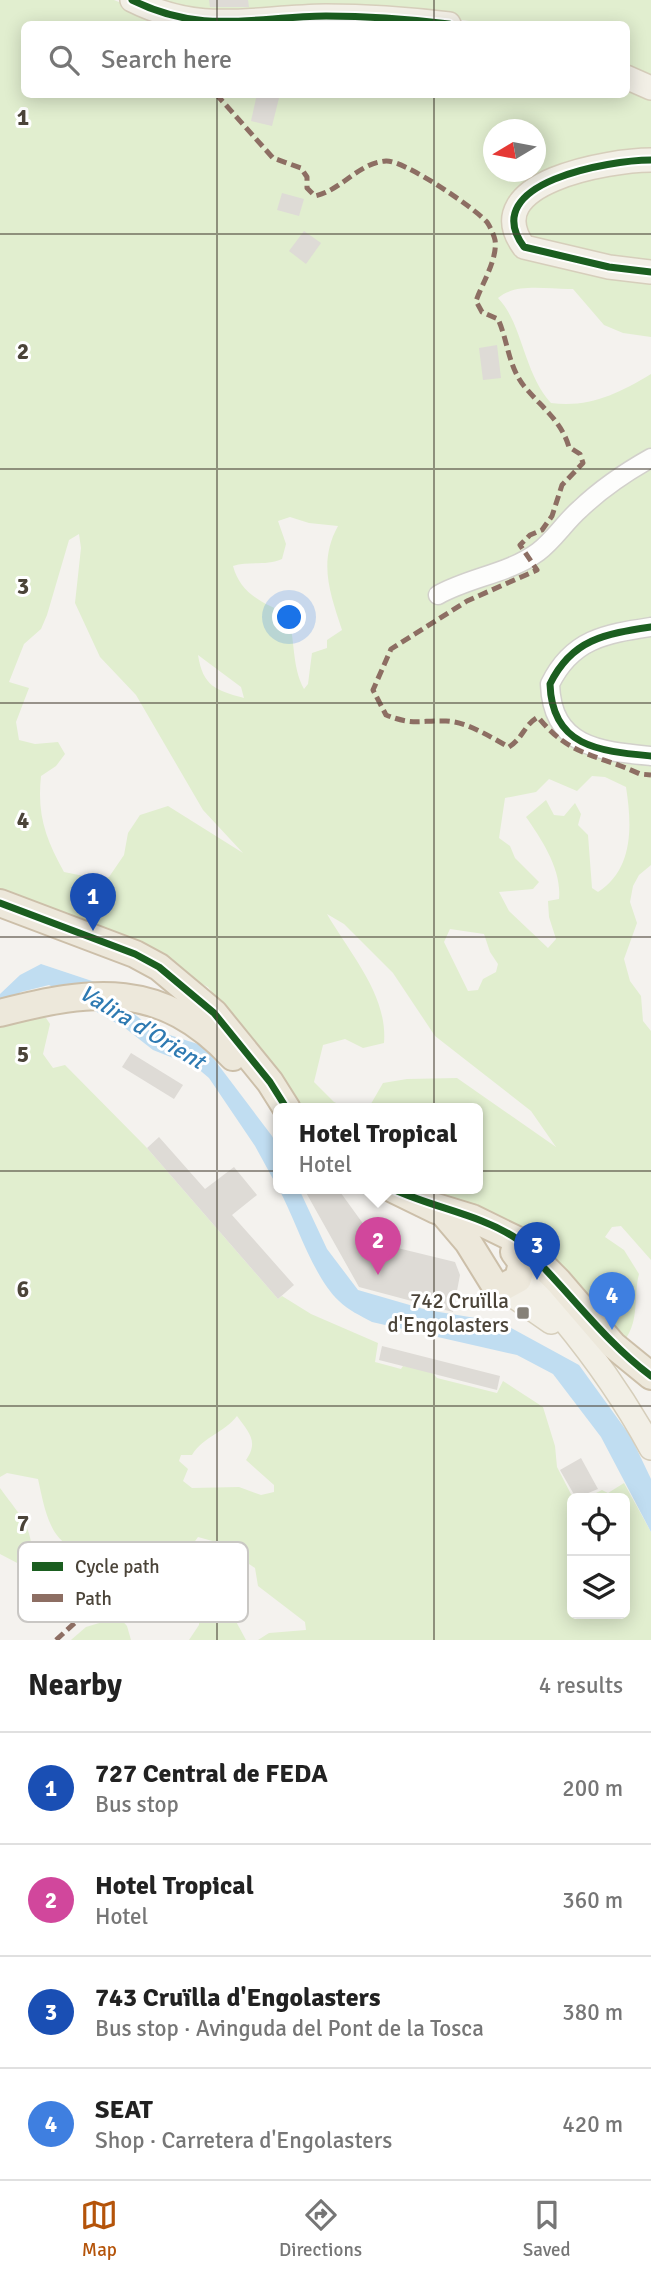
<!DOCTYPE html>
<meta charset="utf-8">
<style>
:root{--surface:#fff;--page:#f2f2f2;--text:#222;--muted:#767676;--line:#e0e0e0;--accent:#b45309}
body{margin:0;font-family:Signika,sans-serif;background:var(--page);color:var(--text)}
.controls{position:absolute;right:21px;bottom:21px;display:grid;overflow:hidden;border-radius:10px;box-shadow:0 4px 18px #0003}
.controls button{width:63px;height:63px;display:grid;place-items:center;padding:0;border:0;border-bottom:2px solid var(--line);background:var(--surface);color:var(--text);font:35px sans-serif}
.compass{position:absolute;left:483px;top:119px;width:63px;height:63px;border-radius:50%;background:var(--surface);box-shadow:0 4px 18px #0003;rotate:260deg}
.you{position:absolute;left:290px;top:618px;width:24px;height:24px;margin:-18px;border:5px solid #fff;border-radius:50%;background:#1a73e8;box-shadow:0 0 0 10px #1a73e833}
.badge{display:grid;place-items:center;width:46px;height:46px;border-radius:50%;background:var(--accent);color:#fff;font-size:23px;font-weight:700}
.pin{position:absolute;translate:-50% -58px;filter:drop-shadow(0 2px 4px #0008)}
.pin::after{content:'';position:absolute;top:37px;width:24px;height:21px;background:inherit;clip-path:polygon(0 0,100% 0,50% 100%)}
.popup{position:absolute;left:273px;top:1103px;width:210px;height:91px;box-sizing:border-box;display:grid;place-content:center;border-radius:10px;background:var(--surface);filter:drop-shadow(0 2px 5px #0005);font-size:23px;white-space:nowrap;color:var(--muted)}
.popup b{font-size:26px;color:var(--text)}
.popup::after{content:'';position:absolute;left:50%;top:100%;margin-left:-14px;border:14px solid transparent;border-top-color:var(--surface)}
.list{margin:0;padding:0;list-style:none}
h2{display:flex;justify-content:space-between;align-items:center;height:91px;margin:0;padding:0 28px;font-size:30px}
h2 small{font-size:23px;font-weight:400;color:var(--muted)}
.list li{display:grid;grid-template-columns:46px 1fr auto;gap:21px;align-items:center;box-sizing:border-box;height:112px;padding:0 28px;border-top:2px solid var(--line)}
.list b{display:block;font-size:26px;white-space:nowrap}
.list p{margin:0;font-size:23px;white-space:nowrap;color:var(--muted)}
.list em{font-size:23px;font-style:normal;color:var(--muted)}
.icon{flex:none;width:38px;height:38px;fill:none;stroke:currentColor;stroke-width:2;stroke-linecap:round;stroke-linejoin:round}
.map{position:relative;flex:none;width:651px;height:1640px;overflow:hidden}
.search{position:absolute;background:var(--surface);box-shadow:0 4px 18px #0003;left:21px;right:21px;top:21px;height:77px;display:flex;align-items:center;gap:18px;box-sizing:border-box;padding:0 24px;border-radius:10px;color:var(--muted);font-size:26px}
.sheet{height:539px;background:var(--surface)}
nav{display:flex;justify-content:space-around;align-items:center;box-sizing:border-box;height:98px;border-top:2px solid var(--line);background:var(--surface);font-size:19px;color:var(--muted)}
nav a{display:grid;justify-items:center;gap:4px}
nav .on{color:var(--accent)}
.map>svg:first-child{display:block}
</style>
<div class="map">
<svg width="651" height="1640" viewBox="0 0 651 1640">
<rect width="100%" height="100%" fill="#f4f2ee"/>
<g fill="#e1eecf" fill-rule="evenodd">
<path d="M 0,0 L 114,0 L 174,24 L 24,24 L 24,94 L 626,94 L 627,86 L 651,98 L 651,152 L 533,179 C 504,200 510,211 511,244 L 651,278 L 651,337 L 623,333 L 604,325 L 573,289 C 550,290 516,282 498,298 C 523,324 523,372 551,403 C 589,408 618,394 651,374 L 651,865 L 639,875 L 633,886 L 630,902 L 637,923 L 624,959 L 630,981 L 641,996 L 643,1021 L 651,1031 L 651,1260 L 621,1226 L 612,1227 L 605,1237 L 624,1250 L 639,1274 C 633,1297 640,1321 624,1341 L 565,1269 L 532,1237 L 427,1189 L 478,1189 L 478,1109 L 368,1109 L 383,1083 L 407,1079 L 457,1078 L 556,1147 L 531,1111 L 435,1036 L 393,973 L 344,924 L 327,914 C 350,954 388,995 384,1043 L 363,1048 L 345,1039 L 323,1045 L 314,1082 L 334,1102 L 350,1109 L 305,1109 L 208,987 L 114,940 L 0,899 ZM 494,130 L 536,130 L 536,172 L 494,172 ZM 290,517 L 309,523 L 338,526 C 318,562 330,593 342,630 L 327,640 L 327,648 L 312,653 L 308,684 L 304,689 C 291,666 296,639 287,613 C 263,604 240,593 233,566 C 248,561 268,566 282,559 L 286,544 L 278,521 ZM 79,534 L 81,548 L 75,603 L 100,657 L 136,695 L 203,810 L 243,853 L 168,806 L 140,815 L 128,833 L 124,855 L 109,877 L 99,879 L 64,872 C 45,838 37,814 41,776 L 56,766 L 65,754 L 58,742 L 35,744 L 19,740 L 16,722 L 29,688 L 9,682 L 24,644 L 41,629 L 47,615 L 69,540 ZM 198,655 L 241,687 L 244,698 C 215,690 203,686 198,655 ZM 592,776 L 605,777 L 626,787 C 632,825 634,869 598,892 L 592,888 L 588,835 L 578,825 L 581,814 L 575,803 L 564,816 L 554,815 L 546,800 L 526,817 C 542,840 562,870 559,899 L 548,901 L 549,917 L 556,939 L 548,948 L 509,911 L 499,892 L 533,889 L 539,882 L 515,858 L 510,846 L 499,838 L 505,798 L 536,792 L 549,779 L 577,791 ZM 450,929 L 484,934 L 490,952 L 498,964 L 496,972 L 483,979 L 478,990 L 468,991 L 444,942 Z"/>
<path d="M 146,0 L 651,0 L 651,81 L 627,70 L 626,24 L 490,24 L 434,16 L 208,15 Z"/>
<path d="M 651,168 L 651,265 C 620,260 545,255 526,231 C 527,222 526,211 532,204 C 552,181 621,173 651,168 Z"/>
<path d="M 37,1018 L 46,1018 L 50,1024 L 43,1054 L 53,1068 L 65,1065 L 147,1148 L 278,1299 L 282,1296 L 311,1314 L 378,1343 L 375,1362 L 401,1369 L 403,1366 L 431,1371 L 437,1378 L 497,1393 L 503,1381 L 543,1407 L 555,1446 L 557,1467 L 573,1498 L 572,1614 L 625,1614 L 625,1498 L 586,1498 L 602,1490 L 608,1493 L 624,1483 L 651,1532 L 651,1640 L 258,1640 L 269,1633 L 306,1630 L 305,1622 L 258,1586 L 255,1568 L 216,1542 L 198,1537 L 183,1558 L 172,1551 C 137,1559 77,1568 54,1531 C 45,1515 42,1497 38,1479 L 7,1473 L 0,1477 L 0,1026 ZM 237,1416 C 249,1433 259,1441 246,1460 L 274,1485 L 274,1492 L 261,1495 L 239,1487 L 192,1488 L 183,1481 L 188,1469 L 179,1461 L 181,1455 L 192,1455 C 204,1436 224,1433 237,1416 Z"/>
<path d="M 0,1488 C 21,1517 34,1527 32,1565 L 21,1565 L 0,1554 Z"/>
<path d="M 226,1603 L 246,1640 L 189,1640 L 199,1625 L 200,1604 Z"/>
<path d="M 119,1617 L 127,1626 L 131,1640 L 71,1640 L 86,1627 Z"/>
</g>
<g fill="#c0ddf1">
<path d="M 41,964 L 95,982 L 154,1030 L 204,1046 L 272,1136 L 278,1148 L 278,1188 L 255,1146 L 209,1078 L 196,1067 L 153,1050 L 125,1028 L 49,985 L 21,992 L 0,1005 L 0,994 L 20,975 Z"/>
<path d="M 279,1189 L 299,1189 L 327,1249 L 358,1290 L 427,1310 L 500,1322 L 579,1365 L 631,1437 L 651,1479 L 651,1532 L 601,1437 L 553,1374 L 517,1355 L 372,1322 C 361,1316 348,1310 339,1301 C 313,1277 296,1221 279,1189 Z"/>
</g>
<g fill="#dedbd6">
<path d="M 209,0 L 248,0 L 249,7 L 210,7 Z"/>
<path d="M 257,94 L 279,98 L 272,126 L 251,121 Z"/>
<path d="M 282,193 L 304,199 L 299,216 L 277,210 Z"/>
<path d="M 304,231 L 321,243 L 306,264 L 289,251 Z"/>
<path d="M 497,345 L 501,378 L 483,380 L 479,348 Z"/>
<path d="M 131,1053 L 183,1085 L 174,1099 L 122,1067 Z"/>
<path d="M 159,1137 L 205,1189 L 234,1167 L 257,1195 L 232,1215 L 294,1285 L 278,1299 L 147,1148 Z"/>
<path d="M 304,1189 L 338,1189 L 377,1243 L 455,1262 L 460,1275 L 453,1312 L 359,1287 Z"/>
<path d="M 382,1346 L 500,1376 L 497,1390 L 379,1360 Z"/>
<path d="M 581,1458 L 598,1489 L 576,1498 L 560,1470 Z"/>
</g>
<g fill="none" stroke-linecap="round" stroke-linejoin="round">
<g stroke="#d2d0cb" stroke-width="21">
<g id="minor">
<path d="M 438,595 C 470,577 508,574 538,552 C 554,540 565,522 580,509 C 601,489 626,472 651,458"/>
<path d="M 651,627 C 605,634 572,639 550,684 C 552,747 599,751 651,756"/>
</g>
</g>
<g stroke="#d6cebb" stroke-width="26">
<g id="major">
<path d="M 132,0 C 202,35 252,17 326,16 C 366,16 408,19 449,24"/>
<path d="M 626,77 L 651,88"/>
<path d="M 651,160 C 611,160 476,182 524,247 L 609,267 L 651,272"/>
<path d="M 522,1270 C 532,1290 549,1302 563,1319 C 596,1359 626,1402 651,1448"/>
<path d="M 499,1286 L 551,1322"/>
</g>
</g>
<g stroke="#ccbfa9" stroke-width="30">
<g id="highway">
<path d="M 0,903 L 135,954 L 159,967 L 214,1013 L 270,1082 L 287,1109"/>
<path d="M 0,1013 C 93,989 161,980 233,1057"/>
<path d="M 393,1189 L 436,1210"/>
<path d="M 423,1203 L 472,1218 L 517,1240 L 558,1281 L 613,1345 L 651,1376"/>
<path d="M 445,1215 L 468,1242 L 494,1284 L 505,1286 L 518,1279 L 522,1263 L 514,1252"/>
</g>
</g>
<use href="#minor" stroke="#fdfdfc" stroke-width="18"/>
<use href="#major" stroke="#f2efe6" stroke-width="23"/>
<use href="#highway" stroke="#ede8db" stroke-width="26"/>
<g stroke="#8d6e63" stroke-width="5" stroke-dasharray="10 5" stroke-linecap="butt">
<path d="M 216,94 L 273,158 L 301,168 L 307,177 L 307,188 L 315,196 C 342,190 358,163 386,161 C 404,160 473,207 486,221 C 489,224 494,235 495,240 C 498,258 482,284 476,301 L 482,312 L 498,319 C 508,341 508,366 524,386 C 541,407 561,420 569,447 L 580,454 L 583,463 L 562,485 L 552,516 L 542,530 L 530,535 L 520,545 L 537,570 L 467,601 L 391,649 L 373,690 L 386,715 C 414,726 420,720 446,721 C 468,722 490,737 509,747 C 523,738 524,725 538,717 C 570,757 597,754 640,774 L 651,775"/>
<path d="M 56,1640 L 111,1590"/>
</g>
<g stroke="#fff" stroke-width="11">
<g id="cycleway">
<path d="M 132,0 C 202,35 252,17 326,16 C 366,16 408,19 449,24"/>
<path d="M 651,160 C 611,160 476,182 524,247 L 609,267 L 651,272"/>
<path d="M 651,627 C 605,634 572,639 550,684 C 552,747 599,751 651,756"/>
<path d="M 0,903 L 135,954 L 159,967 L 214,1013 L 270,1082 L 287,1109"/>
<path d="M 393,1189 C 433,1208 480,1214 517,1239 C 529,1247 536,1260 546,1270 C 580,1306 611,1346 651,1376"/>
</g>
</g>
<use href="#cycleway" stroke="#1b5e20" stroke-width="7"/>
</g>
<path fill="none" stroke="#4b4439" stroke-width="2" stroke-opacity="0.55" d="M 217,0 L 217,24M 434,0 L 434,24M 217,94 L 217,1640M 434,94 L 434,1640M 0,234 L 651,234M 0,469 L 651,469M 0,703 L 651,703M 0,937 L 651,937M 0,1171 L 651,1171M 0,1406 L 651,1406"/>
<rect fill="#868178" stroke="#fff" stroke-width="2.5" x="516" y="1306" width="14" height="14" rx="3.5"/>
<g text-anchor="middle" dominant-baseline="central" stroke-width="6" stroke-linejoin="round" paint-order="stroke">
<g font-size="21" fill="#4b4439" stroke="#fff" text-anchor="end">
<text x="509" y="1301">742 Cruïlla<tspan x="509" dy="24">d'Engolasters</tspan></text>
</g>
<g font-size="23" font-style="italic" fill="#2e7ab2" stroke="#fff">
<text transform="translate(142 1027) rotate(31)">Valira d'Orient</text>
</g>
</g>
<rect x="18" y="1542" width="230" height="80" rx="10" fill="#fff" stroke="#c9c7c4" stroke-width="2"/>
<rect x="32" y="1562" width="31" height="9" fill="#1b5e20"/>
<rect x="32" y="1594" width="31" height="8" fill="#8d6e63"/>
<g font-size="19" fill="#4b4439">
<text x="75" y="1573">Cycle path</text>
<text x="75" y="1605">Path</text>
</g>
<g font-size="23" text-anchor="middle" font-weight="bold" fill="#4b4439" stroke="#fff" stroke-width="6" stroke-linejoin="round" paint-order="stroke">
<text x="23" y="125">1</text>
<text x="23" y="359">2</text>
<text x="23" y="594">3</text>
<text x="23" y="828">4</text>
<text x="23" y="1062">5</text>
<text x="23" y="1297">6</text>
<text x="23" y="1531">7</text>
</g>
</svg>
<div class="controls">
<button><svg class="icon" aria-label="locate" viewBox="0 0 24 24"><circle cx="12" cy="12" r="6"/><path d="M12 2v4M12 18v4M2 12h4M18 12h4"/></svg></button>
<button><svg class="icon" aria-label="layers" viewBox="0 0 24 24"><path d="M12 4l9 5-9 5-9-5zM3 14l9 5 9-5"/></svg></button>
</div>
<svg class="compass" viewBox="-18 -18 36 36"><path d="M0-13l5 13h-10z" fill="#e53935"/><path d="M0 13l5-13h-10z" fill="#767676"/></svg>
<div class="you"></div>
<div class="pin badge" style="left:93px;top:931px;background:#1a4fb4">1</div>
<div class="pin badge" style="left:378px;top:1275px;background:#d1479c">2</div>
<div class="popup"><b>Hotel Tropical</b>Hotel</div>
<div class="pin badge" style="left:537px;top:1280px;background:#1a4fb4">3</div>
<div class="pin badge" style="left:612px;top:1330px;background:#3f7fe0">4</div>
<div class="search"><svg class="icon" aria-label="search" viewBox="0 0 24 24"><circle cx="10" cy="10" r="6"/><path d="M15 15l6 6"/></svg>Search here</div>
</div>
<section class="sheet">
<h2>Nearby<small>4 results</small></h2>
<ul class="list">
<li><span class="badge" style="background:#1a4fb4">1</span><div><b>727 Central de FEDA</b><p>Bus stop</p></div><em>200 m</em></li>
<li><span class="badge" style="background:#d1479c">2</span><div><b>Hotel Tropical</b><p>Hotel</p></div><em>360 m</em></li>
<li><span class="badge" style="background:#1a4fb4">3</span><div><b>743 Cruïlla d'Engolasters</b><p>Bus stop · Avinguda del Pont de la Tosca</p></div><em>380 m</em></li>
<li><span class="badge" style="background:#3f7fe0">4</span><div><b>SEAT</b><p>Shop · Carretera d'Engolasters</p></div><em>420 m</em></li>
</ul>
</section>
<nav>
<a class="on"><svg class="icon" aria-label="map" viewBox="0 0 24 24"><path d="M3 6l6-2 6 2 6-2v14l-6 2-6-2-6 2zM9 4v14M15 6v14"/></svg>Map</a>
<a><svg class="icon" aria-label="directions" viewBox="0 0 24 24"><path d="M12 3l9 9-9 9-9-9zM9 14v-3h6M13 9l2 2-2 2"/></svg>Directions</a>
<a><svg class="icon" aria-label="saved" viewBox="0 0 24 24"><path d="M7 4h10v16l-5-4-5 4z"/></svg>Saved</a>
</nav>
